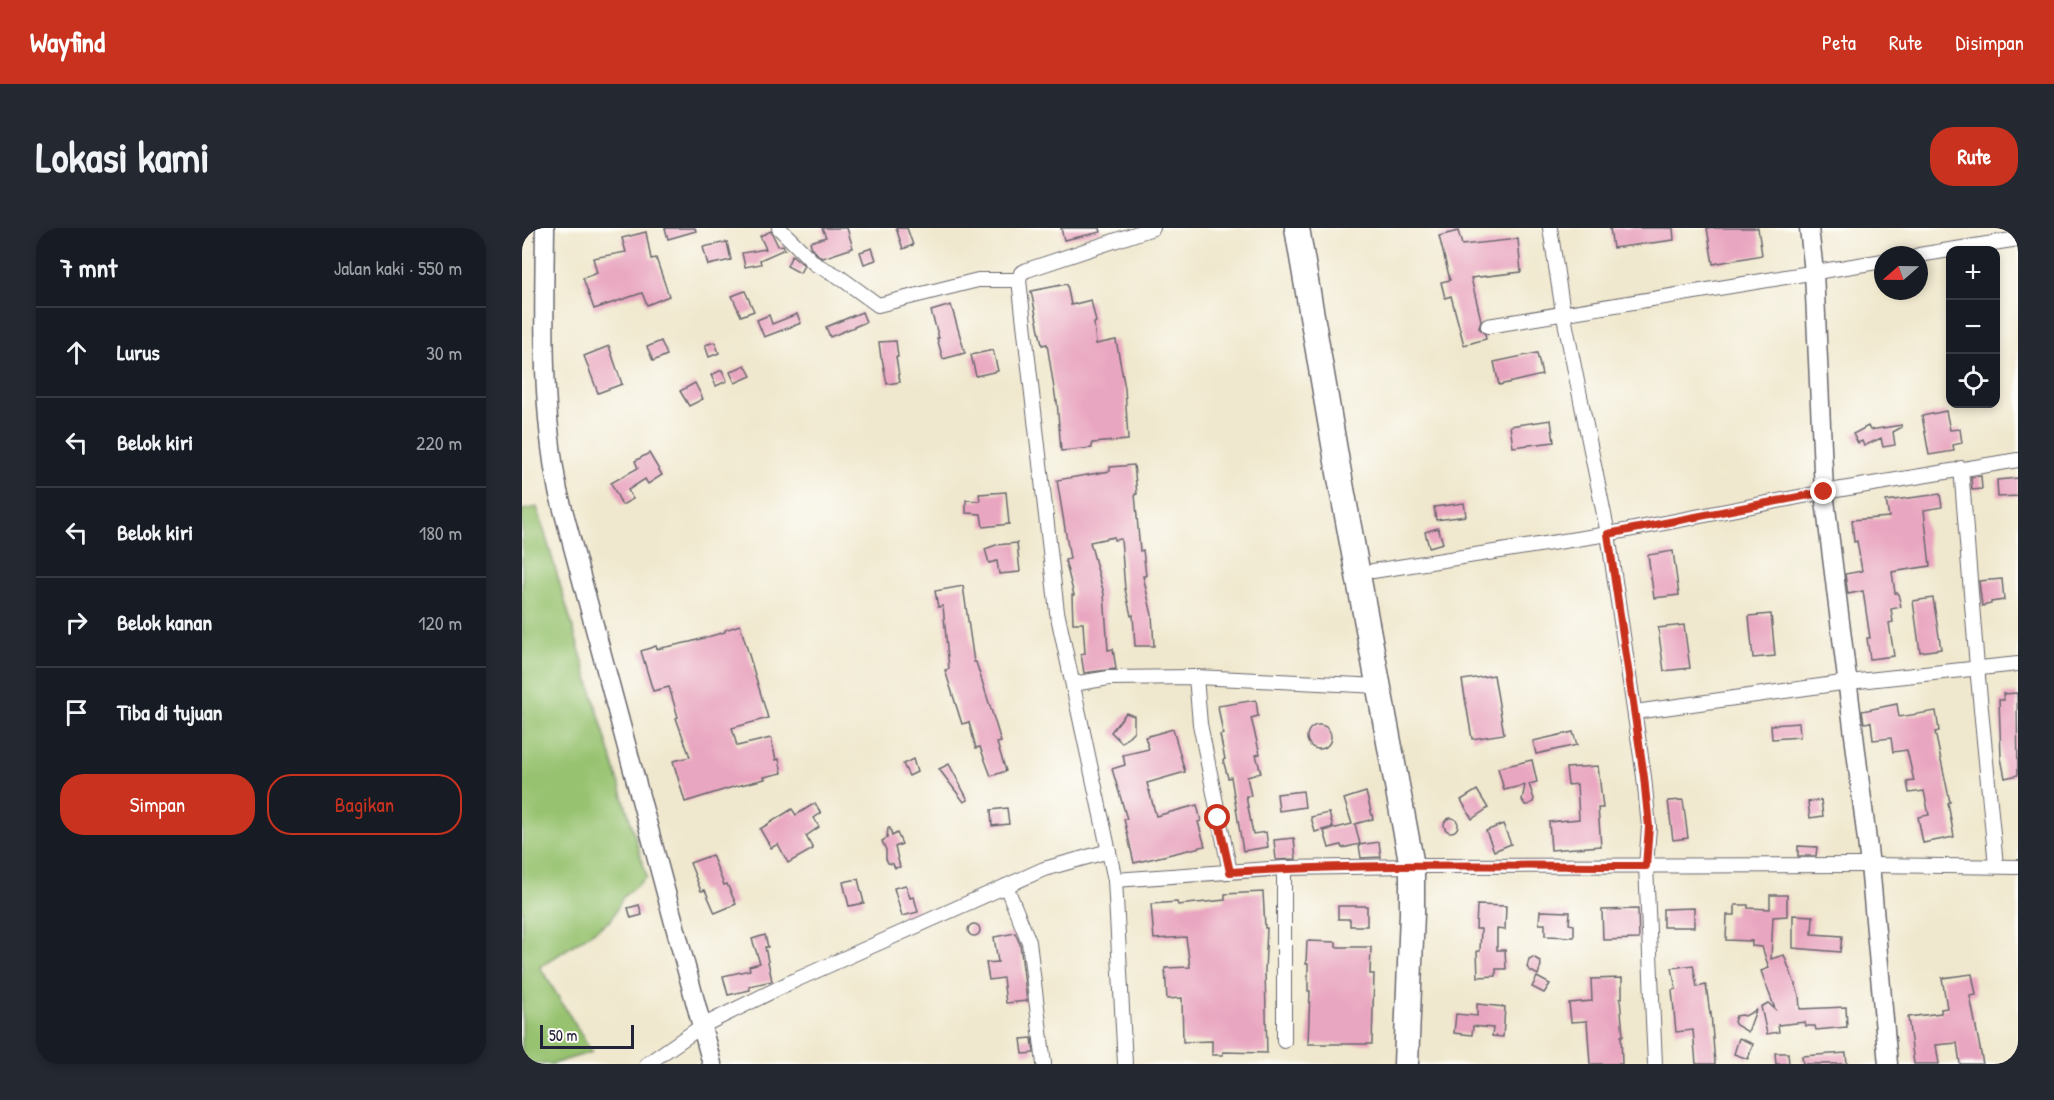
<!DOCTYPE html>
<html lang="id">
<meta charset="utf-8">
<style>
:root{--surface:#171b24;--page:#242831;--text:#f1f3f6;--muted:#9ea1a6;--line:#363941;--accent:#c8321e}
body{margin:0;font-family:"Patrick Hand",sans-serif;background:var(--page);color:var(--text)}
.controls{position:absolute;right:18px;top:18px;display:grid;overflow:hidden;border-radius:12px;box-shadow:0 3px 9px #0003}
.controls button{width:54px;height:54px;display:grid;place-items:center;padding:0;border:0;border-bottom:2px solid var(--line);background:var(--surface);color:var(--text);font:30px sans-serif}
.compass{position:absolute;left:1352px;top:18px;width:54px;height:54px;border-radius:50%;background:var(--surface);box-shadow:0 3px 9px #0003;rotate:250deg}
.scale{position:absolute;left:18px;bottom:15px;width:94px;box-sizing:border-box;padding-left:6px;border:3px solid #22223b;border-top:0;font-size:16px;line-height:21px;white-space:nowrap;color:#22223b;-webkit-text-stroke:4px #fdfcf7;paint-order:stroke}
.stop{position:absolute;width:18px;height:18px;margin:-14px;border:4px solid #c8321e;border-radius:50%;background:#fff}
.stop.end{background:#c8321e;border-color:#fff;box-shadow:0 2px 6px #0008}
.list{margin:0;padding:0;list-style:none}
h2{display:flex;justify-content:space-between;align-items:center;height:78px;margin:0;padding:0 24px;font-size:26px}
h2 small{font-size:20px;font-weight:400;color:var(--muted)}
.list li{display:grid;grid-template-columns:39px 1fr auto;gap:18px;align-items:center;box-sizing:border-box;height:90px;padding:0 24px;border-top:2px solid var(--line)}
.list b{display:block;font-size:22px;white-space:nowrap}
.list em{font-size:20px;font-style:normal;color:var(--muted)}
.actions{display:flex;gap:12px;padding:18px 24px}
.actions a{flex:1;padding:14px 0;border:2px solid var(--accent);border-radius:24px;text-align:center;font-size:21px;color:var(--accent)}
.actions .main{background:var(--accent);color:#fff}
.icon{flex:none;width:33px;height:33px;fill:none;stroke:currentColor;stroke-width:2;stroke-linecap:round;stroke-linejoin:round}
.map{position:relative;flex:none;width:1496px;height:836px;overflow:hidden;border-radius:24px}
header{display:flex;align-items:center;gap:36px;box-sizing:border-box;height:84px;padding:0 30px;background:var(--accent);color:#fff}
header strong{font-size:28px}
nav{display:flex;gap:33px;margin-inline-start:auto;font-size:21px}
.intro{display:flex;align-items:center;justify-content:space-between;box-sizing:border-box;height:144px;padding:0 36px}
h1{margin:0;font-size:42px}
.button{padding:15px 27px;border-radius:24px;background:var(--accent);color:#fff;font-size:21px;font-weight:700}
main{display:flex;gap:36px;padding:0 36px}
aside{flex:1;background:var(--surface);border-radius:24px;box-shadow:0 3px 9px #0003}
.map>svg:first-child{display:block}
</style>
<header>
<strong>Wayfind</strong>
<nav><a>Peta</a><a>Rute</a><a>Disimpan</a></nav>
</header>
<div class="intro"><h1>Lokasi kami</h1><a class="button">Rute</a></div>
<main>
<aside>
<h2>7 mnt<small>Jalan kaki · 550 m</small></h2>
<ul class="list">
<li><svg class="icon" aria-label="ahead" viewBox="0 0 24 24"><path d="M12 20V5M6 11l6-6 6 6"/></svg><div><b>Lurus</b></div><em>30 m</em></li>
<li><svg class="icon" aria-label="left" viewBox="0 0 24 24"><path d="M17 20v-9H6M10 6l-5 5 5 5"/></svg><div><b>Belok kiri</b></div><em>220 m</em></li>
<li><svg class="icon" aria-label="left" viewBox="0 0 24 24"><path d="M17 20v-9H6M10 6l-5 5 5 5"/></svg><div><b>Belok kiri</b></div><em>180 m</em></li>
<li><svg class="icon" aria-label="right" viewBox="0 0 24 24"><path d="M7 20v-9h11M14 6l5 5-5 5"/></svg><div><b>Belok kanan</b></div><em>120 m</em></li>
<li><svg class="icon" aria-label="arrive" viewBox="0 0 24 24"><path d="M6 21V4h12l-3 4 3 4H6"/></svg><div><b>Tiba di tujuan</b></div></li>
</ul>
<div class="actions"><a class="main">Simpan</a><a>Bagikan</a></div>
</aside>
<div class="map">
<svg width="1496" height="836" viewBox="0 0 1496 836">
<rect width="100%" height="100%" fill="#fdfcf7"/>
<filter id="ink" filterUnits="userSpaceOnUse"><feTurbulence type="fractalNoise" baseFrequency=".0167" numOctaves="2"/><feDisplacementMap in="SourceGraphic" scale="12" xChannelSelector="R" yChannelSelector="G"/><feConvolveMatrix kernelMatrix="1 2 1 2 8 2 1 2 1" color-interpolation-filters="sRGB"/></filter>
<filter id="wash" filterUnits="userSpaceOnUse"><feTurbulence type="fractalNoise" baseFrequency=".008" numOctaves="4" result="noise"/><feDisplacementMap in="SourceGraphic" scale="24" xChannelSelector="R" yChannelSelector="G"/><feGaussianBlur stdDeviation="1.35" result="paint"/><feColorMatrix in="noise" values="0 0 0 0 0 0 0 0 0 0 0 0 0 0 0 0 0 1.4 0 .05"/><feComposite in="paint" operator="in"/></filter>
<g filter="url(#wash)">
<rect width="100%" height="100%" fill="#f0e8ce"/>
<path fill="#97c270" stroke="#5c7256" stroke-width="1.5" d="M 15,279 L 125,649 L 101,669 L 89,692 L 18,739 L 70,824 L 30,836 L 0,836 L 0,282 Z"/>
<g id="blocks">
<g fill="#e9a6c0">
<path d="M 143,0 L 173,0 L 174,3 L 146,11 Z"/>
<path d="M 300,0 L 325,0 L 331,20 L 301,30 L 298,29 L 290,20 L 288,14 L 304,9 Z"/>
<path d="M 374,0 L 385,0 L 391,17 L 381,21 Z"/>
<path d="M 539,0 L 578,0 L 579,4 L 542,12 Z"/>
<path d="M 1088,0 L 1151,0 L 1152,12 L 1091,20 Z"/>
<path d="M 1185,0 L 1236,0 L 1240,27 L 1191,36 Z"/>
<path d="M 249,3 L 256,18 L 261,17 L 263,21 L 238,32 L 239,36 L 223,39 L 220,25 L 244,21 L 238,8 Z"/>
<path d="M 936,3 L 940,17 L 996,11 L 999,44 L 949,50 L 959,92 L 957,100 L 963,106 L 964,111 L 942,117 L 929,68 L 923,70 L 919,54 L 928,52 L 917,8 Z"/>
<path d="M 124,4 L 129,31 L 134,30 L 147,68 L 125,77 L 120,65 L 72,81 L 61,50 L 75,45 L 71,30 L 104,24 L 100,10 Z"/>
<path d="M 205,14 L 209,32 L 186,37 L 181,19 Z"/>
<path d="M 350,20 L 354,32 L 342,36 L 338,24 Z"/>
<path d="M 270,27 L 282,37 L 278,45 L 265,38 Z"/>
<path d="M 545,56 L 549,77 L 569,72 L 574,94 L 572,95 L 574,116 L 594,112 L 603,160 L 606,212 L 570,215 L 570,220 L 539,223 L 535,173 L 534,173 L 525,116 L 520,117 L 509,63 Z"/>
<path d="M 223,63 L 232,83 L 219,88 L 210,68 Z"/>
<path d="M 429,77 L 443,125 L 421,131 L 415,110 L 417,110 L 409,83 Z"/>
<path d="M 340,84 L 344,94 L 308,109 L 304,99 Z"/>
<path d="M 275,86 L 279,95 L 242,109 L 235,92 L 247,87 L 250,96 Z"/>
<path d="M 139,113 L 145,127 L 131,133 L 125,119 Z"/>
<path d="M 374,113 L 376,129 L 374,129 L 378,154 L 365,156 L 360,130 L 359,130 L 357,114 Z"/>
<path d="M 193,114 L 197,125 L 187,129 L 183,117 Z"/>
<path d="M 87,118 L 100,156 L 76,165 L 62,128 Z"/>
<path d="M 471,122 L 476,143 L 454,148 L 449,127 Z"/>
<path d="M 1015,125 L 1020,147 L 977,157 L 972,134 Z"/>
<path d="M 223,137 L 229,148 L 213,155 L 208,144 Z"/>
<path d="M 200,142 L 205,153 L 194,158 L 189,147 Z"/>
<path d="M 173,155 L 181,171 L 167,178 L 158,163 Z"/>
<path d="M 1424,183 L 1428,202 L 1438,201 L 1440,215 L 1431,217 L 1432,223 L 1407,227 L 1400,188 Z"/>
<path d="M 1029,192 L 1032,214 L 991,219 L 988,198 Z"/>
<path d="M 1380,197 L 1380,199 L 1371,204 L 1373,217 L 1361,219 L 1359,210 L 1342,218 L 1340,213 L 1336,215 L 1331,206 L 1346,198 L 1348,202 Z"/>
<path d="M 127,225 L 140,247 L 126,256 L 123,251 L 106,262 L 111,271 L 100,277 L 89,255 L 116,240 L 113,233 Z"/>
<path d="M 612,237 L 615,266 L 613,266 L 618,323 L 621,322 L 624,348 L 621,348 L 630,387 L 632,418 L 613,418 L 611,387 L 609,388 L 603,361 L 599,311 L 592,312 L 592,309 L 568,314 L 582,366 L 586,422 L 591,421 L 594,441 L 562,445 L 559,426 L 563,425 L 561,395 L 551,395 L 550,367 L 552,367 L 543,332 L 548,331 L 535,252 L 588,243 L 588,239 Z"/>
<path d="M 1459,248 L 1460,261 L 1450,262 L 1449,249 Z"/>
<path d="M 1496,250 L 1496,268 L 1476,269 L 1475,252 Z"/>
<path d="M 484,264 L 487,296 L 461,299 L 459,286 L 444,285 L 444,272 L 458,273 L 457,266 Z"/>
<path d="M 1418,266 L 1420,279 L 1402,282 L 1408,338 L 1370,344 L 1373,365 L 1376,365 L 1379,379 L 1369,381 L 1371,394 L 1367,395 L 1372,428 L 1348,431 L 1345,410 L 1348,410 L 1341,363 L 1326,366 L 1323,346 L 1340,343 L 1335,313 L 1332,314 L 1330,292 L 1367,289 L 1364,273 Z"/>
<path d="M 942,275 L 944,288 L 914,292 L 912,279 Z"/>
<path d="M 916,300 L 921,315 L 907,319 L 903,304 Z"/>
<path d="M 495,315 L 498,344 L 477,346 L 475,333 L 467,335 L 463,321 L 474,317 Z"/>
<path d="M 1151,323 L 1157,367 L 1132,370 L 1126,327 Z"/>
<path d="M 1480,351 L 1482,372 L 1469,374 L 1469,376 L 1460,378 L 1457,353 Z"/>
<path d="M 441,358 L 452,434 L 454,434 L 474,497 L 479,514 L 475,515 L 484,543 L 469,548 L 458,519 L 454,520 L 447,494 L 440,496 L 423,442 L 427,441 L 421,378 L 416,379 L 413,363 Z"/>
<path d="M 1411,370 L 1419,421 L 1398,424 L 1391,373 Z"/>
<path d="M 1249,386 L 1253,428 L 1231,430 L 1227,388 Z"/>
<path d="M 218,397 L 246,490 L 210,500 L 215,518 L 249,510 L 254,532 L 257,531 L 260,545 L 242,549 L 243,551 L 211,559 L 163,574 L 151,533 L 168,529 L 154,490 L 156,489 L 147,459 L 131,463 L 119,423 L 134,418 L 135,421 L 168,414 L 203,404 L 203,402 Z"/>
<path d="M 1162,397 L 1168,440 L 1142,443 L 1136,400 Z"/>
<path d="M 972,447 L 982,506 L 950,511 L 940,452 Z"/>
<path d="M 1495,465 L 1496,547 L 1483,550 L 1479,530 L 1477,472 L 1482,472 L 1481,466 Z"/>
<path d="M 734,472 L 736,488 L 729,490 L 738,526 L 734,527 L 739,545 L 725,549 L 729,568 L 724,568 L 731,606 L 744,604 L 746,619 L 721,623 L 709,549 L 706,550 L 701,532 L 703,531 L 698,507 L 701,506 L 696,478 Z"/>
<path d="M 1375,476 L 1377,489 L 1414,483 L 1417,503 L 1413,504 L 1428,574 L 1426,575 L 1432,609 L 1401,615 L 1396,589 L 1407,587 L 1402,563 L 1387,565 L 1385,554 L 1392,553 L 1385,522 L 1371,524 L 1369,510 L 1351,512 L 1349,494 L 1342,495 L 1340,483 Z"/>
<path d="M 604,485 L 612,488 L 612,503 L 600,515 L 589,504 Z"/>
<path d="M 1277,495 L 1278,509 L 1250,511 L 1249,497 Z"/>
<circle cx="797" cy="509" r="12"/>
<path d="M 651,501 L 663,544 L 625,555 L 634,588 L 675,577 L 679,593 L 676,594 L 683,618 L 612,635 L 602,591 L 605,591 L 590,541 L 603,537 L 601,527 L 627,521 L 623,509 Z"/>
<path d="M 1051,504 L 1055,517 L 1014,526 L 1011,513 Z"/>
<path d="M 391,531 L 395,544 L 387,548 L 381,536 Z"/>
<path d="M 1010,532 L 1015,554 L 1007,556 L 1012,571 L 1011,574 L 1006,577 L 1003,577 L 1000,572 L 1003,557 L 982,562 L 976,540 Z"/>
<path d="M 427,536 L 446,572 L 442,574 L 417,541 Z"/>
<path d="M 1076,538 L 1081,580 L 1076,580 L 1079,618 L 1029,622 L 1027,594 L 1057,591 L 1055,556 L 1046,557 L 1044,540 Z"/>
<path d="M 955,562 L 966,580 L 950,591 L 939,572 Z"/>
<path d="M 781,563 L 783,579 L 757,583 L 755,566 Z"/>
<path d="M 844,564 L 851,591 L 833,596 L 838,616 L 820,620 L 819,617 L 807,620 L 802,603 L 830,596 L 822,571 Z"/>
<path d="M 1161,572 L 1166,610 L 1151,612 L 1146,573 Z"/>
<path d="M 1299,572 L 1301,588 L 1288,590 L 1286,574 Z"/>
<path d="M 293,575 L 299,585 L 292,590 L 297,599 L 284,608 L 291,621 L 266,635 L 256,616 L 249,620 L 238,601 L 270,581 L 274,587 Z"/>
<path d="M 485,580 L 487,596 L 470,598 L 469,582 Z"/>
<path d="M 807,585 L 811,599 L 793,604 L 789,589 Z"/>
<circle cx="929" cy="597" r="7"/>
<path d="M 981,596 L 989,616 L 972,623 L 964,603 Z"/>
<path d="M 366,600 L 368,600 L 370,608 L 375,605 L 380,616 L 373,619 L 378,639 L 373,640 L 371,636 L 366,635 L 364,631 L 364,622 L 360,613 L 365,610 Z"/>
<path d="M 772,610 L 774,631 L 754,632 L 752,612 Z"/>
<path d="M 857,614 L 859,629 L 839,630 L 837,617 Z"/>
<path d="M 1276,618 L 1295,619 L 1294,628 L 1276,628 Z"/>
<path d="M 190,627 L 202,657 L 205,656 L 214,676 L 193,685 L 183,662 L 179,663 L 168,635 Z"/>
<path d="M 336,651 L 342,675 L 327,678 L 321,654 Z"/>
<path d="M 384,657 L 388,670 L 392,669 L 396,684 L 380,688 L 372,660 Z"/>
<path d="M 741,664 L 743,700 L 745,700 L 743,743 L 745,825 L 701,824 L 701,827 L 690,827 L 690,813 L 661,814 L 660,770 L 645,771 L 643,740 L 668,739 L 664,709 L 632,711 L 629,676 L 655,674 L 656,677 L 703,672 L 703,666 Z"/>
<path d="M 1248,667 L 1265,667 L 1265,688 L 1251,689 L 1249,731 L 1262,727 L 1277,767 L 1278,781 L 1324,779 L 1325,799 L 1294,802 L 1293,798 L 1284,798 L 1283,794 L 1256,797 L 1257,804 L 1245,806 L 1239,779 L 1246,775 L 1253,781 L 1239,743 L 1247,740 L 1240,719 L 1230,718 L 1230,713 L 1204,712 L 1205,687 L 1213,687 L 1213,677 L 1226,677 L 1226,680 L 1248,681 Z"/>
<path d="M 117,677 L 120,687 L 109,690 L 106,680 Z"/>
<path d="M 955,677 L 984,678 L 983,702 L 975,701 L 975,722 L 983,722 L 984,741 L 974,741 L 974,748 L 956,749 L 955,723 L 958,723 L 959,701 L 954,701 Z"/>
<path d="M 816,678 L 845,678 L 845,698 L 828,698 L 828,691 L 816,691 Z"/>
<path d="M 1172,680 L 1172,699 L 1141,699 L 1141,681 Z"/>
<path d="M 1116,681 L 1117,711 L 1081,712 L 1080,682 Z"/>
<path d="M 1018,683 L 1048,684 L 1047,696 L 1052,697 L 1052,709 L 1023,708 L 1023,696 L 1017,696 Z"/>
<path d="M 1271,687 L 1291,688 L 1290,706 L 1320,708 L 1318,724 L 1271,720 Z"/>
<circle cx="452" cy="702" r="6"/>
<path d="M 493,705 L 498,716 L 505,773 L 484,775 L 481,750 L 467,752 L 464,735 L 476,734 L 472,709 Z"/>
<path d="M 243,707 L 246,719 L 243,719 L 250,753 L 227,758 L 228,762 L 206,767 L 201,748 L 228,742 L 227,738 L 238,735 L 230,711 Z"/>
<path d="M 785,713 L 814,714 L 814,719 L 849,719 L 848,746 L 852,746 L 850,816 L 786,816 L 788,763 L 786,763 L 786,736 L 784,736 Z"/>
<path d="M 1011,729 L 1018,733 L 1019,737 L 1016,747 L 1007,742 L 1005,739 L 1007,731 Z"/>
<path d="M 1171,737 L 1175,759 L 1184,757 L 1188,786 L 1189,785 L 1193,836 L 1174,836 L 1171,802 L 1154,804 L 1150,762 L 1154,761 L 1150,740 Z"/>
<path d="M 1450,746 L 1454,767 L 1448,768 L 1461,836 L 1438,836 L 1435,815 L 1414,817 L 1417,836 L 1392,836 L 1386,789 L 1419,785 L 1419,781 L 1425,780 L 1420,750 Z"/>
<path d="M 1015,749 L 1028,756 L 1022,765 L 1010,759 Z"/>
<path d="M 1100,750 L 1100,770 L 1098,770 L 1101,808 L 1099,808 L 1100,836 L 1068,836 L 1065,793 L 1049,794 L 1047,775 L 1070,773 L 1069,751 Z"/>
<path d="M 955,776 L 983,779 L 981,809 L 970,808 L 971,800 L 951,798 L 950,807 L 932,805 L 934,786 L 955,788 Z"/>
<path d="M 1234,782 L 1226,804 L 1214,797 L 1212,794 L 1214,788 L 1220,787 L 1223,788 Z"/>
<path d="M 510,810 L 512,825 L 501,826 L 499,811 Z"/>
<path d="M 1217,810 L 1231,816 L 1226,831 L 1212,826 Z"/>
<path d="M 1253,825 L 1266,825 L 1267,836 L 1254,836 Z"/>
<path d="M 1324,825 L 1325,836 L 1281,836 L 1280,828 Z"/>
</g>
</g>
</g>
<g filter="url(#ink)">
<use href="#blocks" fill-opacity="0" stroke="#6a676e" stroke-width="1.5"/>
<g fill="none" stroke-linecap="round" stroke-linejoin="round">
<g stroke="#6a676e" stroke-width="16">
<g id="street">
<path d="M 257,0 L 293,36 L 316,48 L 356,77 L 456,52 L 497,52"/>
<path d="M 1028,0 L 1041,84 L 1086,306 L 1122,549 L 1127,599 L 1124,638 L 1133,836"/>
<path d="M 1397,27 L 1496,11"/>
<path d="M 966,98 L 1361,33"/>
<path d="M 1439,240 L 1455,439 L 1474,638"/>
<path d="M 851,343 L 1086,306 L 1302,264 L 1496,232"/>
<path d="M 674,449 L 678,496 L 708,644"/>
<path d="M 551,456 L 587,450 L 674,449 L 857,458"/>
<path d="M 1113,484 L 1327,454 L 1496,436"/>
<path d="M 593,652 L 762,640 L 890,638 L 1348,637 L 1496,639"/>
<path d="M 484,658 L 507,714 L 522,836"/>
<path d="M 762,813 L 762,640"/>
<path d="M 125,836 L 180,798 L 267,755 L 522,641 L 587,623"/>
<path d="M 603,836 L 593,652 L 535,384 L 497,52 L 499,45 L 505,42 L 631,0"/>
</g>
</g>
<g stroke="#6a676e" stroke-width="21">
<g id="secondary">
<path d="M 23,0 C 22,88 19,177 36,263 L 190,836"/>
<path d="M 1287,0 L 1292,44 L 1302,264 L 1348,637 L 1366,836"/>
</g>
</g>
<g stroke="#6a676e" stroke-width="27">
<path id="highway" d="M 775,0 L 815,234 L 890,638 L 890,685 L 884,836"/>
</g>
<use href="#street" stroke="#fff" stroke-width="14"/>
<use href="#secondary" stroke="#fff" stroke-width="18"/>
<use href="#highway" stroke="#fff" stroke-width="24"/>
</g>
</g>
<g fill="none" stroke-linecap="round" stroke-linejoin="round" filter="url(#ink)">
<path stroke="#c8321e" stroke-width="8" d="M 696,590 L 708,644 C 846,635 986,638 1124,638 L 1127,599 L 1122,549 L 1086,306 L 1302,264"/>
</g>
</svg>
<div class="controls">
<button>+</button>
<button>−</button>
<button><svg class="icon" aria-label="locate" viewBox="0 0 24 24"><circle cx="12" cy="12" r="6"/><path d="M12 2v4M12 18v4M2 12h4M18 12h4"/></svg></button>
</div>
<svg class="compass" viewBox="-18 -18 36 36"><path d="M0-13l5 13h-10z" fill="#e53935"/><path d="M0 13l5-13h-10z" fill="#9ea1a6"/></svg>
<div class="scale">50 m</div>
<div class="stop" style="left:696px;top:590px"></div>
<div class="stop end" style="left:1302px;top:264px"></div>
</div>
</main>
